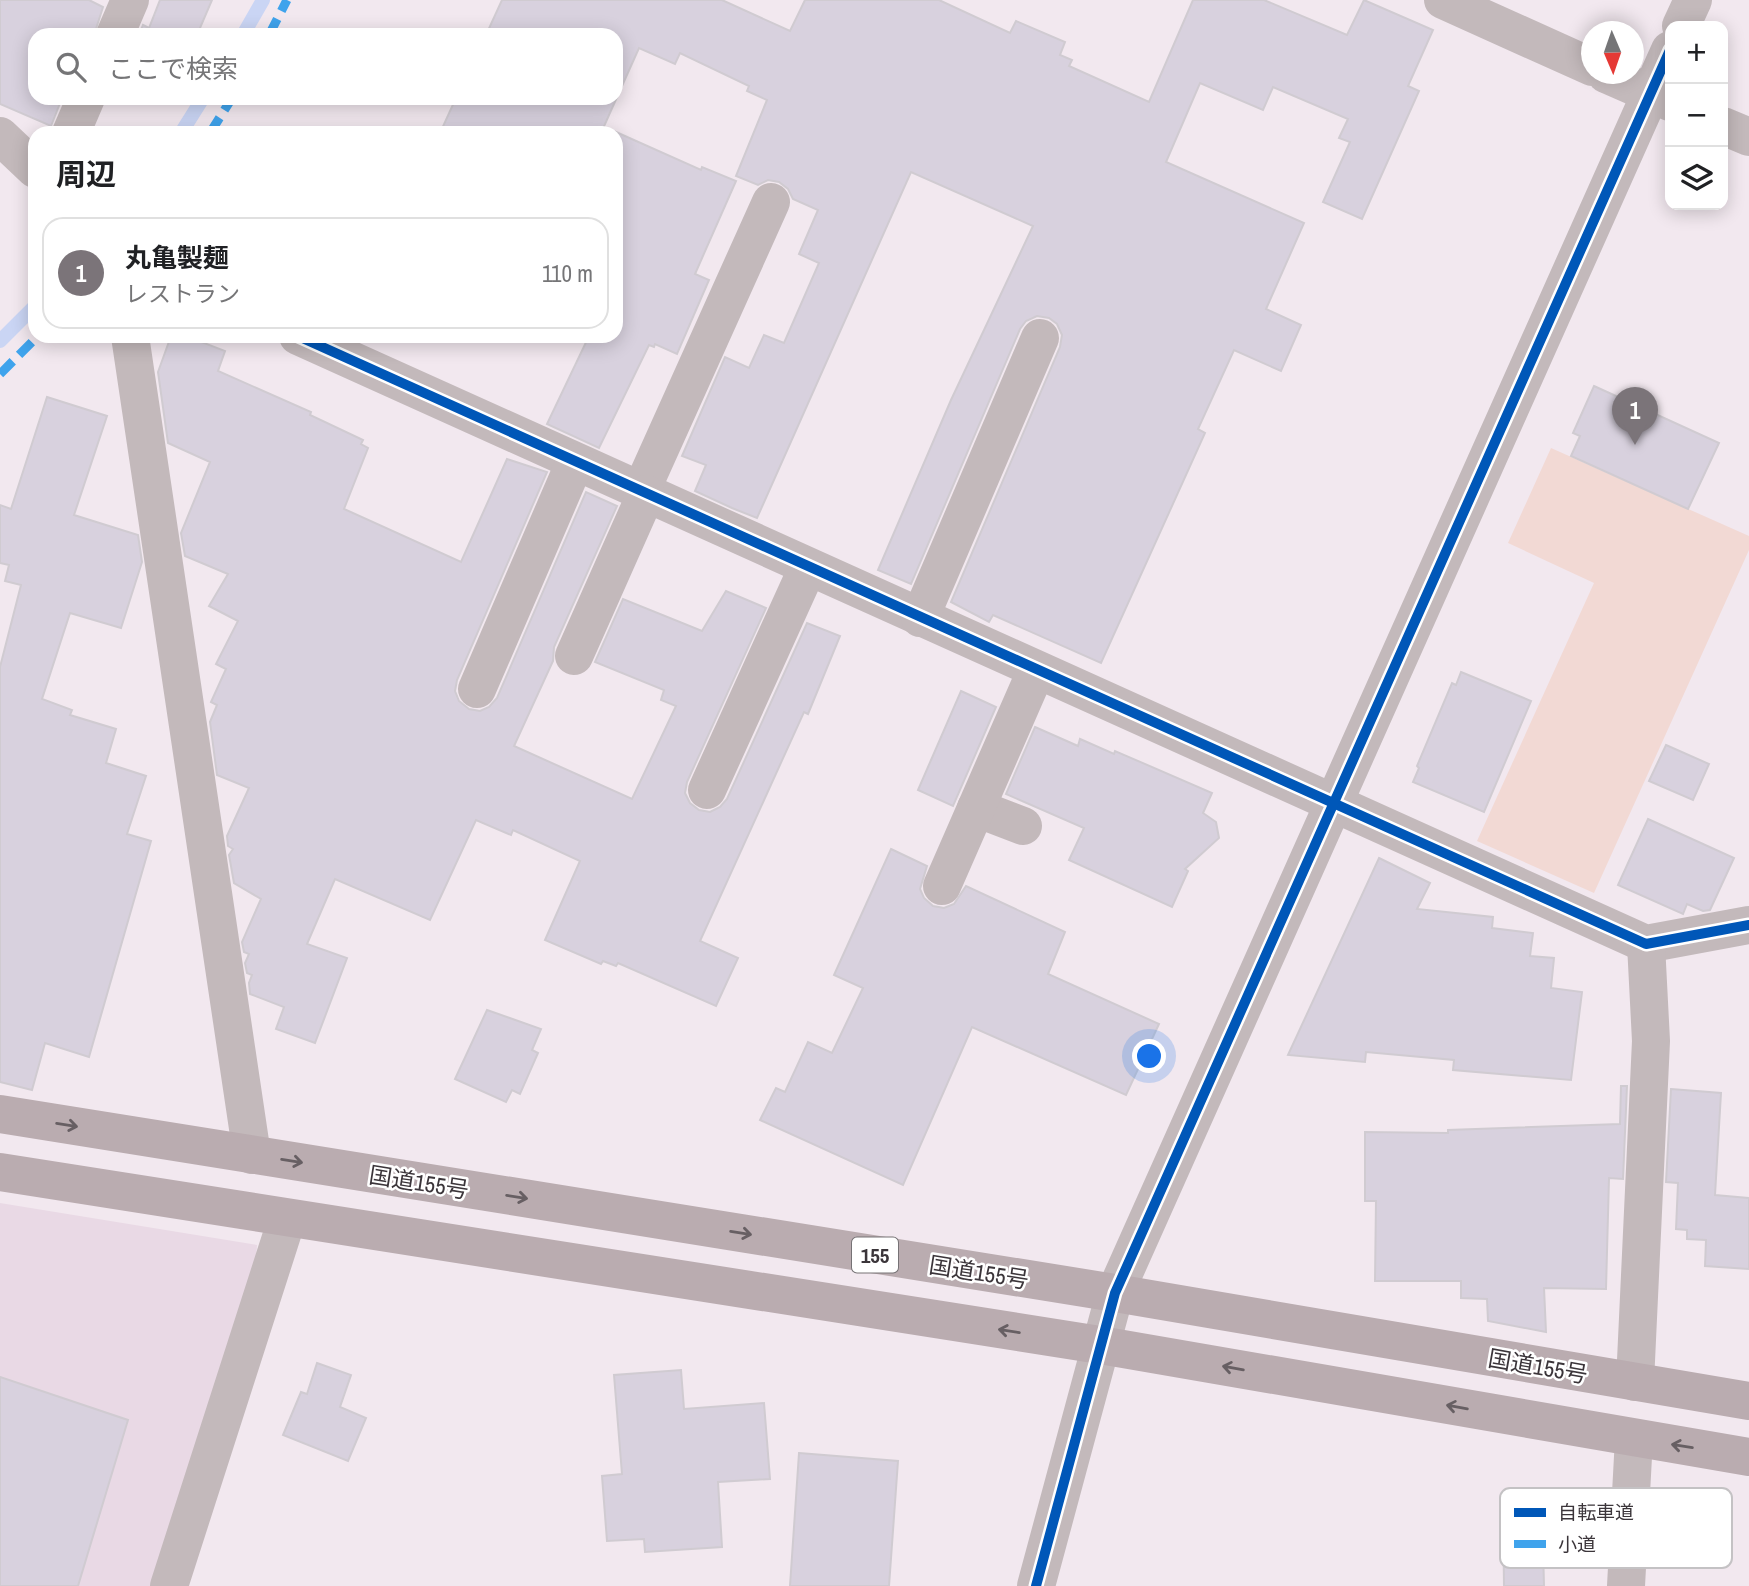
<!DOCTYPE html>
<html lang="ja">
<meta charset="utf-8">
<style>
:root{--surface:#fff;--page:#f6f6f6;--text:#202124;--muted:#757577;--line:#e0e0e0;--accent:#7b7479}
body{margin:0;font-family:"Archivo Narrow","Noto Sans JP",sans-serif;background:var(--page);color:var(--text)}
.controls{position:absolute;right:21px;top:21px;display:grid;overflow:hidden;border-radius:14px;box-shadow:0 4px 18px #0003}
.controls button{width:63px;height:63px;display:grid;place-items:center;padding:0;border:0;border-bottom:2px solid var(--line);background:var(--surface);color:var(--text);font:35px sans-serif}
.compass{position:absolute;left:1581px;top:21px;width:63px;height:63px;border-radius:50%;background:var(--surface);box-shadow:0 4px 18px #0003;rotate:178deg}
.you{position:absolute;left:1150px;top:1057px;width:24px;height:24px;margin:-18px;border:5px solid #fff;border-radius:50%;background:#1a73e8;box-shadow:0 0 0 10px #1a73e833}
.badge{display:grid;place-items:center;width:46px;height:46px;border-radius:50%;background:var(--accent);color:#fff;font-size:23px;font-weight:700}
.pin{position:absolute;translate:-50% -58px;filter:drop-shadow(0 2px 4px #0008)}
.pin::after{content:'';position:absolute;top:37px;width:24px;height:21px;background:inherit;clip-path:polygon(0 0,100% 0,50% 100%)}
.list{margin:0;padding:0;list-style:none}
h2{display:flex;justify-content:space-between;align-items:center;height:91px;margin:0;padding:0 28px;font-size:30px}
h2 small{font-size:23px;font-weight:400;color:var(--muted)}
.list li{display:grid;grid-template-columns:46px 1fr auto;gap:21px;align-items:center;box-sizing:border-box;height:112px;margin:0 14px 14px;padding:0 14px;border:2px solid var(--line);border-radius:21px}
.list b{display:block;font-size:26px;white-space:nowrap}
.list p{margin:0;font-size:23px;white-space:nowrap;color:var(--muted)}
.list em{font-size:23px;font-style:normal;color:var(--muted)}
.icon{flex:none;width:38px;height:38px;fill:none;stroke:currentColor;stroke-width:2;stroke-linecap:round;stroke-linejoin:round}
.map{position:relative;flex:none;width:1749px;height:1586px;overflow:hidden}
.search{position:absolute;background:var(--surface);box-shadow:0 4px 18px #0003;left:28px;top:28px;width:595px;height:77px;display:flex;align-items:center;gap:18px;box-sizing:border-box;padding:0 24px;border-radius:21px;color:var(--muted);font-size:26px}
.panel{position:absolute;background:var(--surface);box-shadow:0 4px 18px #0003;left:28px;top:126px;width:595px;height:217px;border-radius:21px}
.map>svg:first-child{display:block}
</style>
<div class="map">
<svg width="1749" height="1586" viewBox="0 0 1749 1586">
<rect width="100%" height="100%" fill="#f2e8ef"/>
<path fill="#e9d9e5" d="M 0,1203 L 257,1245 L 256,1262 L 152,1586 L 0,1586 Z"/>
<path fill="#f2d9d4" d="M 1551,448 L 1749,536 L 1749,550 L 1594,893 L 1477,841 L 1594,583 L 1508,543 Z"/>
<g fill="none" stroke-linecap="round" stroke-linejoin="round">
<g stroke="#cad5f4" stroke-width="14">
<path d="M 243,35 L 263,0"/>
<path d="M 181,133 L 203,98"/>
<path d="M 0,341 L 35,306"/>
</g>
</g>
<g fill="#d8d1de" stroke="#d0cbd1" stroke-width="2">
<path d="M 0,0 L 89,0 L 103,7 L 94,35 L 35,35 L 35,98 L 62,98 L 51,126 L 0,104 Z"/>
<path d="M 160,0 L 212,0 L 197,35 L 139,35 L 143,25 L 149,28 Z"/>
<path d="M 502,0 L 722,0 L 790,31 L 805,0 L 939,0 L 1010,33 L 1016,21 L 1065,42 L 1060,55 L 1072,60 L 1069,66 L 1149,102 L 1193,0 L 1264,0 L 1347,35 L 1364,0 L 1433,30 L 1408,86 L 1419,91 L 1362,219 L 1323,202 L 1350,142 L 1339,138 L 1348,119 L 1273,87 L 1263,110 L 1200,83 L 1166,162 L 1304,223 L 1266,309 L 1301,325 L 1281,371 L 1234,350 L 1198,429 L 1205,433 L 1101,663 L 993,615 L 989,622 L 951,602 L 1060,347 L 1062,335 L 1057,324 L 1049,318 L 1037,316 L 1026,321 L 1020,329 L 911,584 L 878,570 L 951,400 L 1033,226 L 911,172 L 757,518 L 732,508 L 695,491 L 706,465 L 682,456 L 725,357 L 749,368 L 764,335 L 784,343 L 819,263 L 799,254 L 818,210 L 793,199 L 788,189 L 779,182 L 768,180 L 758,185 L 736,176 L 767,100 L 747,91 L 749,86 L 680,53 L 675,64 L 639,48 L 601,133 L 440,133 L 456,98 L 616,98 L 616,35 L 486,35 Z"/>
<path d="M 616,132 L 701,170 L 702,167 L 736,181 L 695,274 L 709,280 L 677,354 L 655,344 L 654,347 L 649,345 L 599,448 L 547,424 L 589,336 L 616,336 Z"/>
<path d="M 171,336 L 186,336 L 225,351 L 218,371 L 311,412 L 310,415 L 363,440 L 361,444 L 368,448 L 344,509 L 461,562 L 507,459 L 547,472 L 457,680 L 455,691 L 459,701 L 469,709 L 480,711 L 489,707 L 497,698 L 586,492 L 617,506 L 554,647 L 553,661 L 514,746 L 632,799 L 676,706 L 661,700 L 664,690 L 595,662 L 623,599 L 702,631 L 726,591 L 766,608 L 687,782 L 685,793 L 690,803 L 699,810 L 710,812 L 720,807 L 727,799 L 807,623 L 840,636 L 808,714 L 804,712 L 700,941 L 738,958 L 716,1006 L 618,963 L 616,966 L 603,961 L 601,964 L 545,940 L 580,861 L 513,830 L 511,835 L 476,820 L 430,920 L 335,879 L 307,944 L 347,958 L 315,1043 L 276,1029 L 284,1007 L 250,994 L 249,983 L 252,975 L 247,973 L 245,963 L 249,954 L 244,952 L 242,942 L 261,899 L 234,883 L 229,855 L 233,849 L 228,846 L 227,836 L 249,788 L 217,775 L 210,722 L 217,705 L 211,702 L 226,669 L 216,664 L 238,621 L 209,606 L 228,574 L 185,556 L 181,533 L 210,462 L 168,443 L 158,372 Z"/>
<path d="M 1594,386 L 1719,443 L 1688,509 L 1571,456 L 1580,436 L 1573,433 Z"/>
<path d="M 47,397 L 107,416 L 74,515 L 138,535 L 142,562 L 121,628 L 70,613 L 42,699 L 72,710 L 70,715 L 116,729 L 106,763 L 146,776 L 127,834 L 151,841 L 89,1057 L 45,1043 L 32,1090 L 0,1082 L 0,667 L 21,585 L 5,581 L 9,565 L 0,563 L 0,505 L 11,509 Z"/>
<path d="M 1461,672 L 1531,701 L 1484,812 L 1413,782 L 1419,768 L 1417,766 L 1452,683 L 1456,685 Z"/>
<path d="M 961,691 L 996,707 L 953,806 L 918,790 Z"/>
<path d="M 1035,727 L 1078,746 L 1080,739 L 1114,754 L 1115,751 L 1212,793 L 1203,813 L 1216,822 L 1219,838 L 1185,869 L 1188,871 L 1172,907 L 1069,860 L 1084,828 L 1006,794 Z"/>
<path d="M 1666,745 L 1709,764 L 1693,800 L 1649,781 Z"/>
<path d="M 1648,819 L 1734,858 L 1710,910 L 1703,911 L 1687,904 L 1683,914 L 1618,885 Z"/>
<path d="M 891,849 L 927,866 L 920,889 L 924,898 L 933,906 L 944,908 L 954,904 L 966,886 L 1065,932 L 1048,974 L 1159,1024 L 1126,1095 L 972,1027 L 903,1185 L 760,1120 L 776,1088 L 785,1092 L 808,1042 L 832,1053 L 863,988 L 834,975 Z"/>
<path d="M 1379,858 L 1430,883 L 1417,909 L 1493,917 L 1492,928 L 1533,933 L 1530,956 L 1554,958 L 1551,988 L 1582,992 L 1571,1080 L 1453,1070 L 1454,1060 L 1366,1052 L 1365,1062 L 1288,1055 Z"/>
<path d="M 487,1010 L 541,1029 L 532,1050 L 538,1053 L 520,1094 L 512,1090 L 506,1102 L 455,1079 Z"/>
<path d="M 1621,1086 L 1627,1086 L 1623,1179 L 1609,1178 L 1606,1289 L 1544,1288 L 1546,1332 L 1488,1321 L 1487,1299 L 1461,1298 L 1461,1281 L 1375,1281 L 1376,1201 L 1365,1201 L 1365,1132 L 1448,1133 L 1448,1130 L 1620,1124 Z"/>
<path d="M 1671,1089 L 1721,1093 L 1715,1195 L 1749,1198 L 1749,1269 L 1705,1266 L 1706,1240 L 1687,1239 L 1687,1230 L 1676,1229 L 1678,1183 L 1666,1182 Z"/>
<path d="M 317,1363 L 351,1375 L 340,1407 L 366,1418 L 348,1461 L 283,1435 L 301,1392 L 307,1394 Z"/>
<path d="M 681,1370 L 684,1409 L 764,1403 L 770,1479 L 718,1482 L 722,1547 L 645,1552 L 644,1539 L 607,1541 L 602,1476 L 622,1474 L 614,1375 Z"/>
<path d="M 0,1377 L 128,1420 L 78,1586 L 0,1586 Z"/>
<path d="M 799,1453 L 898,1461 L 889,1586 L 790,1586 Z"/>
<path d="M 1503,1507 L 1542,1507 L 1544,1586 L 1504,1586 Z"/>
</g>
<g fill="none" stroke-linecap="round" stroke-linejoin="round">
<g stroke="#c3b9bb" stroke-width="38">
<path d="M 1443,0 L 1592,67"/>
<path d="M 1681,26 L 1693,0"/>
<path d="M 115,35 L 130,0"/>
<path d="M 1606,74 L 1670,102"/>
<path d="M 1723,126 L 1749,137"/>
<path d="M 71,133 L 86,98"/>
<path d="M 0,136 L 35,169"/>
<path d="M 130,336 L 252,1155"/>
<path d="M 298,336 L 1646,944 L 1749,925"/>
<path d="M 641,491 L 771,202"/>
<path d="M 920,618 L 1040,338"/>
<path d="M 574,656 L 646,494"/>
<path d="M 477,689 L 575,462"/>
<path d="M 707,790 L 808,567"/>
<path d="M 976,808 L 1023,826"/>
<path d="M 942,886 L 1036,671"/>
<path d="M 1635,1382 L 1651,1041 L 1646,944"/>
<path d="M 169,1586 L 287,1219"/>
<path d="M 1036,1586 L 1115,1293 L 1670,50"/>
<path d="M 1626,1586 L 1634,1438"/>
</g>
<g stroke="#baacb0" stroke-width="38">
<path d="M 0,1114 L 1115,1293 L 1749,1401"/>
<path d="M 0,1172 L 1100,1345 L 1749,1457"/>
</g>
<g stroke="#3fa3ec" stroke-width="9" stroke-dasharray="18 9" stroke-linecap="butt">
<path d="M 269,35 L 287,0"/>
<path d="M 210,133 L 232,98"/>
<path d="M 0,374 L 38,336"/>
</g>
<g stroke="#fff" stroke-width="15">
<g id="cycleway">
<path d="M 298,336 L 1646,944 L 1749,925"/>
<path d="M 1036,1586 L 1115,1293 L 1670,50"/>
</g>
</g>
<use href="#cycleway" stroke="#0057b8" stroke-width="10"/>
</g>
<defs><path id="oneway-shaft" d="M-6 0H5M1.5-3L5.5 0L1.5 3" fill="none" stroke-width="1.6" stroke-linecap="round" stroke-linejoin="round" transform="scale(1.75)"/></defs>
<g stroke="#675f63">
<use href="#oneway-shaft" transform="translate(67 1125) rotate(9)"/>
<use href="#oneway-shaft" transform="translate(292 1161) rotate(9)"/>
<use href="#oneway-shaft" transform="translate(517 1197) rotate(9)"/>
<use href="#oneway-shaft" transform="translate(741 1233) rotate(9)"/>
<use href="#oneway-shaft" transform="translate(1009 1331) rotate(-171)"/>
<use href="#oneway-shaft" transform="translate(1233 1368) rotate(-170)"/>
<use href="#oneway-shaft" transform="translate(1457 1407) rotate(-170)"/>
<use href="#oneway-shaft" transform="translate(1682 1446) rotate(-171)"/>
</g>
<g text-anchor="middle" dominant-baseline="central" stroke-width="5" stroke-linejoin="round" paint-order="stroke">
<rect fill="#fff" stroke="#767275" stroke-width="2" x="852" y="1237.5" width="46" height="35" rx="5"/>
<g font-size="21" font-weight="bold" fill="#3b353a">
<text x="875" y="1255">155</text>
</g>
<g font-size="23" fill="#3b353a" stroke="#fff">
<text transform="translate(419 1182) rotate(9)">国道155号</text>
<text transform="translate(979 1272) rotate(9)">国道155号</text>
<text transform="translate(1538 1366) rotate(10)">国道155号</text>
</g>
</g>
<rect x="1500" y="1488" width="232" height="80" rx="10" fill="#fff" stroke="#c4c2c4" stroke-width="2"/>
<rect x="1514" y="1508" width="32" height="9" fill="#0057b8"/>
<rect x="1514" y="1540" width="32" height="8" fill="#3fa3ec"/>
<g font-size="19" fill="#3b353a">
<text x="1558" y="1519">自転車道</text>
<text x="1558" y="1551">小道</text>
</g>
</svg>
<div class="controls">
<button>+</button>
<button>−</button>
<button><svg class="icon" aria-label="layers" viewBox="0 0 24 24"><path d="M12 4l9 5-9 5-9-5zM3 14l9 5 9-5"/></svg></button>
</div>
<svg class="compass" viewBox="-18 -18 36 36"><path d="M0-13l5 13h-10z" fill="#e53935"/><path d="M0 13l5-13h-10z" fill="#757577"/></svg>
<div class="you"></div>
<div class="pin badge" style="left:1635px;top:445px">1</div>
<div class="search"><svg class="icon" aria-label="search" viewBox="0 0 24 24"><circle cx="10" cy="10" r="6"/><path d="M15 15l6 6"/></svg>ここで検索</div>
<section class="panel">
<h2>周辺<small></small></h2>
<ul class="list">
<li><span class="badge">1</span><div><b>丸亀製麺</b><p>レストラン</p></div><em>110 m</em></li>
</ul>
</section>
</div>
